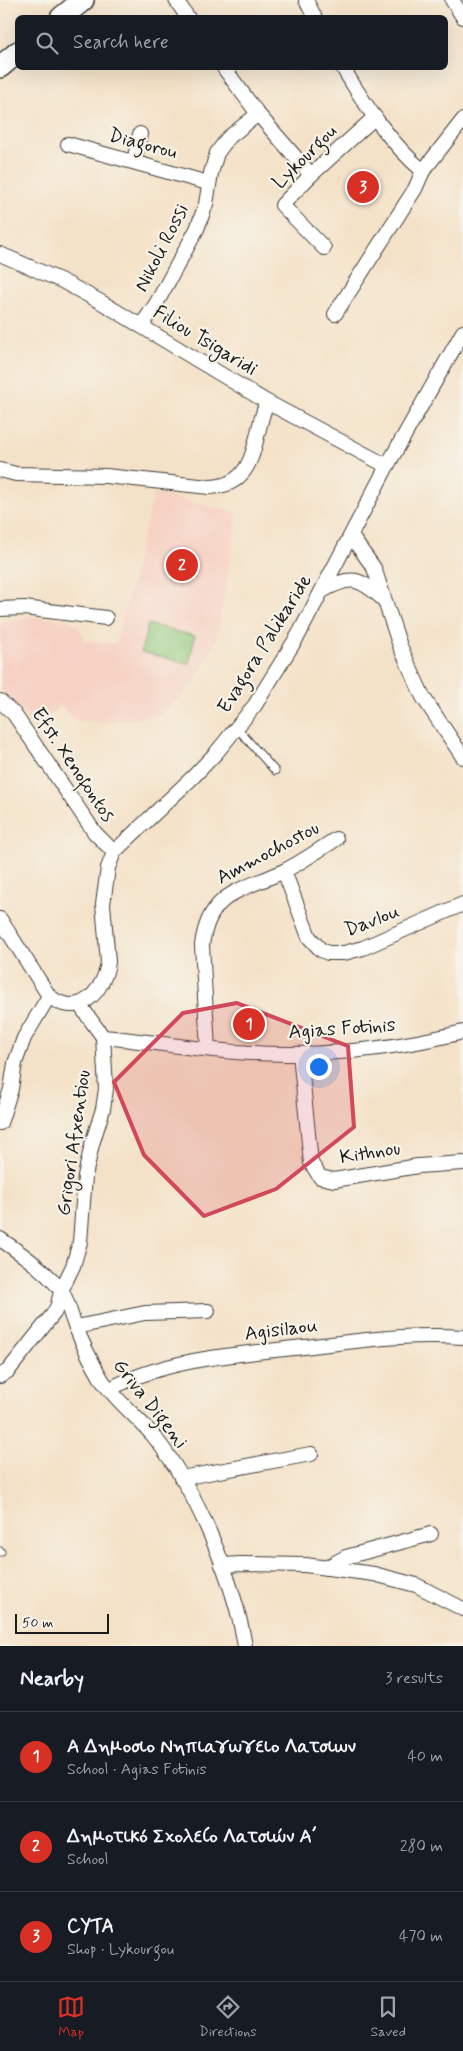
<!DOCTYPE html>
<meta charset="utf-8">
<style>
:root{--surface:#171b24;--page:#242831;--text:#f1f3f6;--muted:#9ea1a6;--line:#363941;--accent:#d93025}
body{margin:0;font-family:Mynerve,sans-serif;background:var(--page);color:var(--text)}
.scale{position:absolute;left:15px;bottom:12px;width:94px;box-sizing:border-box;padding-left:5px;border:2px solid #1c1c1c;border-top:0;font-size:14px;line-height:18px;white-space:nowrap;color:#1c1c1c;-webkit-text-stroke:4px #f7f3e8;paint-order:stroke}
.you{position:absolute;left:318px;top:1066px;width:18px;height:18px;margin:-12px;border:4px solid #fff;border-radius:50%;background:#1a73e8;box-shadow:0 0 0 8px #1a73e833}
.badge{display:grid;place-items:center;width:32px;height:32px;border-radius:50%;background:var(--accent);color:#fff;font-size:16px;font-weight:700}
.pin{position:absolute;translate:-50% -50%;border:2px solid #fff;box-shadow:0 1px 5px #0006}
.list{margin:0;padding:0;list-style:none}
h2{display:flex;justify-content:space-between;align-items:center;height:65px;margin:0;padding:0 20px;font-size:21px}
h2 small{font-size:16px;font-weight:400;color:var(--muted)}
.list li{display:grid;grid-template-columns:32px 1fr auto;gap:15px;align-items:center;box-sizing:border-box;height:90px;padding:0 20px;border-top:1px solid var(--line)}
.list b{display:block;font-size:19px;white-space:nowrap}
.list p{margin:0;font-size:16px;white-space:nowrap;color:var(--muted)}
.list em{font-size:16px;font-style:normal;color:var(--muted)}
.icon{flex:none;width:28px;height:28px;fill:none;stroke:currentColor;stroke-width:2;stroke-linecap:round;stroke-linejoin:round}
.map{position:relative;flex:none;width:463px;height:1646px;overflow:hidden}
.search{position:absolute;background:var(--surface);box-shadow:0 5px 20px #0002;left:15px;right:15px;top:15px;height:55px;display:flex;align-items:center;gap:12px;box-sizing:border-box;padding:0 18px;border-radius:8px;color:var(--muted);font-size:19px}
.sheet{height:335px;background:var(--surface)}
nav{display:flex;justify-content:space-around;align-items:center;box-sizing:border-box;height:70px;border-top:1px solid var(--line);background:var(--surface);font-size:14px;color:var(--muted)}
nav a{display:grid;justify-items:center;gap:2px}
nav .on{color:var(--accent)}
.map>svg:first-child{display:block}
</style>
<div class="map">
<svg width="463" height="1646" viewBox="0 0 463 1646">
<rect width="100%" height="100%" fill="#f7f3e8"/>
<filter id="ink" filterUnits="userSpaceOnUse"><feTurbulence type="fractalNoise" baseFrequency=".02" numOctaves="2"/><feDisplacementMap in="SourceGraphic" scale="10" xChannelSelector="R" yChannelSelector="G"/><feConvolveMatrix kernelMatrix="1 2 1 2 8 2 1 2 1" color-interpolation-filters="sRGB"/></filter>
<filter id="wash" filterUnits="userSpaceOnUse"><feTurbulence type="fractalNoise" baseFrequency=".0096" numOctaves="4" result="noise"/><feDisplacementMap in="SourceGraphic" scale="20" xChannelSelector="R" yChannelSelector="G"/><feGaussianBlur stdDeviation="1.12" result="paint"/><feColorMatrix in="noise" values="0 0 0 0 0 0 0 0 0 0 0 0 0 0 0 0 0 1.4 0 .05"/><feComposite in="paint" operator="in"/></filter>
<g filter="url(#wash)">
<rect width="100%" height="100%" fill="#f4e2c8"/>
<path fill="#f6d2c4" d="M 154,493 L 238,513 L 217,638 L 194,683 L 176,702 L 159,715 L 104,723 L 75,720 L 60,705 L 36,728 L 0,688 L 0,621 L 17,621 L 28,616 L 68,620 L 78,626 L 82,633 L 83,641 L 116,643 Z"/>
<path fill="#90c87b" stroke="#56724c" d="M 148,624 L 195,636 L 189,664 L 141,652 Z"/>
</g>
<g filter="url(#ink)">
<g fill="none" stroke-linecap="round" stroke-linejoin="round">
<g stroke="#3c3a36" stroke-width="9">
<g id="service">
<path d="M 237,728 L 275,771"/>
<path d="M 0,1551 L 1,1552"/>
</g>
</g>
<g stroke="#3c3a36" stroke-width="16">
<g id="minor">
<path d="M 176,0 L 188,18"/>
<path d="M 306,0 L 315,18"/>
<path d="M 452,0 L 463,17"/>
<path d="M 224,68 L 258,114 L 311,175"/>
<path d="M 343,68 C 365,105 390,143 423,171"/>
<path d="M 68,144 L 208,183"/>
<path d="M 134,162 L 140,134"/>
<path d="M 324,248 L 282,205 L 311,175 L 375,117"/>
<path d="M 0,254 L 62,281 L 101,302 L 267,402 L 387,466"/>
<path d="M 335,314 L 415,189 L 423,171 L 463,120"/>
<path d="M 141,326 L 156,304 L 197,229 L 206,204 L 211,173 L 217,153 L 228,138 L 258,114"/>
<path d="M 0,470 L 16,474 L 106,476 L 209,487 C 259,486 252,437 267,402"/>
<path d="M 351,536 L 374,568 L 400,646 L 423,697 L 463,757"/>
<path d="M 322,591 C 351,575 359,577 383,599"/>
<path d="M 0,609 L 24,608 L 106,618"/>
<path d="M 0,701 L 14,714 L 95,833 L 114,852"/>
<path d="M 284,871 L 309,937 L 321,950 L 328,953 L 344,953 L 363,948 L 463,904"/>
<path d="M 0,919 L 49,996 C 78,1020 104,992 108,962 L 103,904 L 108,868 L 114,852 L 193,777 L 216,753 L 255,705 L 299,634 L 387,466 L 463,332"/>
<path d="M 103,1037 C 147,1041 191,1049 236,1052 C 315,1058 387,1051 463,1032"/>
<path d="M 208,1049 L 202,945 C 209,891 242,891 284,871 C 302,862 319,850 336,839"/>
<path d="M 300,1054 L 311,1163 L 320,1177 L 334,1180 L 418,1166 L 463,1163"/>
<path d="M 0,1123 L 11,1089 L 15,1063 L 24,1038 L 49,996"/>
<path d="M 0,1239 C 18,1251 48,1273 61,1290 C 68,1300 70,1315 75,1325 C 82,1343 92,1363 102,1380 C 117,1402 139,1418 156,1439 C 197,1492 234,1580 245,1646"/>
<path d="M 76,1327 L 145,1313 L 208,1311"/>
<path d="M 0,1376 L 8,1371 L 54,1313 L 58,1305 L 61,1291 L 73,1266 L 80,1242 L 85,1176 L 92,1144 L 103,1109 L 106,1089 L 103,1037 L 79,1004"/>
<path d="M 110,1389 C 166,1358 241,1354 304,1347 C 357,1341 410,1333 463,1337"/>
<path d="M 181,1478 L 311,1454"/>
<path d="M 222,1565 L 241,1564 L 305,1565 L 374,1574 L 416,1585 L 463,1609"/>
<path d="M 326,1568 L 346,1557 L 431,1534"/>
</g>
</g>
<g stroke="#3c3a36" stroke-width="24">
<g id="primary">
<path d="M 61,18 L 83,0"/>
<path d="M 0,67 L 18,52"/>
</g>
</g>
<use href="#service" stroke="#fff" stroke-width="7"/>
<use href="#minor" stroke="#fff" stroke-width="14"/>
<use href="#primary" stroke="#fff" stroke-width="21"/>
</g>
</g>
<path fill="#d1495b" fill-opacity="0.2" stroke="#d1495b" stroke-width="4" stroke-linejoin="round" d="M 237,1003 L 348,1046 L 354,1127 L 276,1189 L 204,1216 L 144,1155 L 114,1082 L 183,1013 Z"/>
<g text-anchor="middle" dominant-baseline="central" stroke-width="4.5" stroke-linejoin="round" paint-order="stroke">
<g font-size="20" fill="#1c1c1c" stroke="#f7f3e8">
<text transform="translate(143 144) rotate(15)">Diagorou</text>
<text transform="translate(305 157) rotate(-45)">Lykourgou</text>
<text transform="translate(162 248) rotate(-63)">Nikoli Rossi</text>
<text transform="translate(205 341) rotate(31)">Filiou Tsigaridi</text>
<text transform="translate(265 644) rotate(-58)">Evagora Palikaride</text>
<text transform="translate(73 765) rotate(56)">Efst. Xenofontos</text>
<text transform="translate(268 853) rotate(-28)">Ammochostou</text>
<text transform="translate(372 921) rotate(-21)">Davlou</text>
<text transform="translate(342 1029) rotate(-4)">Agias Fotinis</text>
<text transform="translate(74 1143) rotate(-82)">Grigori Afxentiou</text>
<text transform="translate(370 1153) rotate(-9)">Kithnou</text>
<text transform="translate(281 1330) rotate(-7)">Agisilaou</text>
<text transform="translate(150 1404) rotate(52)">Griva Digeni</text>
</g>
</g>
</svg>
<div class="scale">50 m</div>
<div class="you"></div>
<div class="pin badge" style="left:249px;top:1024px">1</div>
<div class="pin badge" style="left:182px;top:565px">2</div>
<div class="pin badge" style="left:363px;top:187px">3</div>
<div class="search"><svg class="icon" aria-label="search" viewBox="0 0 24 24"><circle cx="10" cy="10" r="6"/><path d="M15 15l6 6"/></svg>Search here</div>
</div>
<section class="sheet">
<h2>Nearby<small>3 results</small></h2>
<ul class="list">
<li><span class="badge">1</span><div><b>Α Δημοσιο Νηπιαγωγειο Λατσιων</b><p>School · Agias Fotinis</p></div><em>40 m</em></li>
<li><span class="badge">2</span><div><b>Δημοτικό Σχολείο Λατσιών Α΄</b><p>School</p></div><em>280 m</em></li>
<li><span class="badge">3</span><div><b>CYTA</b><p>Shop · Lykourgou</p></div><em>470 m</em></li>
</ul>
</section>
<nav>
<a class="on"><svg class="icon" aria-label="map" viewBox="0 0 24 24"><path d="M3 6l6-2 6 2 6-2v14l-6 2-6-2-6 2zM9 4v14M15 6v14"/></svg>Map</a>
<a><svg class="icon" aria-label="directions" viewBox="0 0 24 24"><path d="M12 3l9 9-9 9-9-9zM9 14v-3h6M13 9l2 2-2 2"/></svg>Directions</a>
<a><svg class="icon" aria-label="saved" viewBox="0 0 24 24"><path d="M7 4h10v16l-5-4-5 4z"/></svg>Saved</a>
</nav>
